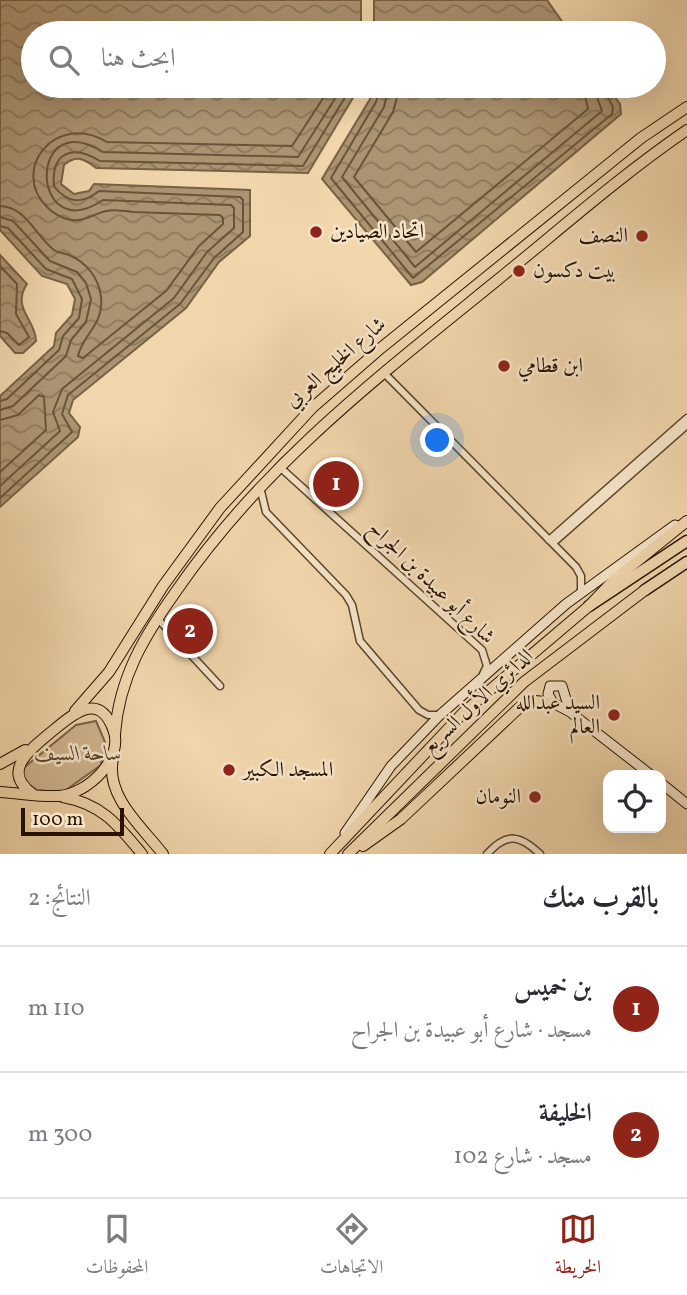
<!DOCTYPE html>
<html lang="ar">
<meta charset="utf-8">
<style>
:root{--surface:#fff;--page:#f7f7f7;--text:#2b2b33;--muted:#7c7c81;--line:#e1e1e2;--accent:#8f2418}
body{margin:0;font-family:Vollkorn,Amiri,serif;background:var(--page);color:var(--text);direction:rtl}
.controls{position:absolute;right:21px;bottom:21px;display:grid;overflow:hidden;border-radius:14px;box-shadow:0 7px 28px #0002}
.controls button{width:63px;height:63px;display:grid;place-items:center;padding:0;border:0;border-bottom:2px solid var(--line);background:var(--surface);color:var(--text);font:35px sans-serif}
.scale{position:absolute;left:21px;bottom:18px;width:103px;box-sizing:border-box;padding-left:7px;border:4px solid #271300;border-top:0;font-size:19px;line-height:24px;white-space:nowrap;color:#271300;-webkit-text-stroke:5px #f6e4c9;paint-order:stroke}
.you{position:absolute;left:438px;top:441px;width:24px;height:24px;margin:-18px;border:5px solid #fff;border-radius:50%;background:#1a73e8;box-shadow:0 0 0 10px #1a73e833}
.badge{display:grid;place-items:center;width:46px;height:46px;border-radius:50%;background:var(--accent);color:#fff;font-size:23px;font-weight:700}
.pin{position:absolute;translate:-50% -50%;border:4px solid #fff;box-shadow:0 2px 7px #0006}
.list{margin:0;padding:0;list-style:none}
h2{display:flex;justify-content:space-between;align-items:center;height:91px;margin:0;padding:0 28px;font-size:30px}
h2 small{font-size:23px;font-weight:400;color:var(--muted)}
.list li{display:grid;grid-template-columns:46px 1fr auto;gap:21px;align-items:center;box-sizing:border-box;height:126px;padding:0 28px;border-top:2px solid var(--line)}
.list b{display:block;font-size:26px;white-space:nowrap}
.list p{margin:0;font-size:23px;white-space:nowrap;color:var(--muted)}
.list em{font-size:23px;font-style:normal;color:var(--muted)}
.icon{flex:none;width:38px;height:38px;fill:none;stroke:currentColor;stroke-width:2;stroke-linecap:round;stroke-linejoin:round}
.map{position:relative;flex:none;width:687px;height:854px;overflow:hidden;direction:ltr}
.search{position:absolute;background:var(--surface);box-shadow:0 7px 28px #0002;left:21px;right:21px;top:21px;height:77px;display:flex;align-items:center;gap:18px;box-sizing:border-box;padding:0 24px;border-radius:38px;color:var(--muted);font-size:26px}
.sheet{height:343px;background:var(--surface)}
nav{display:flex;justify-content:space-around;align-items:center;box-sizing:border-box;height:98px;border-top:2px solid var(--line);background:var(--surface);font-size:19px;color:var(--muted)}
nav a{display:grid;justify-items:center;gap:4px}
nav .on{color:var(--accent)}
.map>svg:first-child{display:block}
</style>
<div class="map">
<svg width="687" height="854" viewBox="0 0 687 854">
<defs>
<pattern id="water-waves" width="16" height="10" patternUnits="userSpaceOnUse" patternTransform="scale(1.75)"><rect width="16" height="10" fill="#ac9472"/><path d="M0 5q4-4 8 0t8 0" fill="none" stroke="#8c785b"/></pattern>
</defs>
<rect width="100%" height="100%" fill="#f1d6ac"/>
<filter id="stains"><feTurbulence type="fractalNoise" baseFrequency=".00286" numOctaves="4"/><feColorMatrix values="0 0 0 0 .2 0 0 0 0 .09 0 0 0 0 .02 0 0 0 .5 -.17"/></filter>
<radialGradient id="worn" r=".72"><stop offset=".6" stop-color="#630" stop-opacity="0"/><stop offset="1" stop-color="#630" stop-opacity=".3"/></radialGradient>
<path fill="#cfb58f" stroke="#7b6448" stroke-width="2" d="M 96,721 L 105,742 L 101,765 L 59,795 L 34,793 L 23,782 L 21,770 L 76,725 Z"/>
<g fill="url(#water-waves)" stroke="#776044" stroke-width="2">
<path d="M 0,0 L 361,0 L 361,33 L 33,33 L 33,86 L 360,86 L 308,173 L 96,168 C 84,158 76,155 64,165 L 61,184 L 74,194 L 89,191 L 94,184 L 250,190 L 250,236 L 219,262 L 186,308 L 73,400 L 69,413 L 80,427 L 78,437 L 0,507 L 0,396 L 54,346 L 56,333 L 72,315 L 75,299 L 67,284 L 42,276 L 0,230 Z"/>
<path d="M 374,0 L 547,0 L 570,33 L 374,33 Z"/>
<path d="M 374,86 L 607,86 L 620,104 L 621,114 L 422,282 L 411,285 L 322,179 L 370,99 Z"/>
<path d="M 0,255 L 27,284 C 11,308 36,320 36,341 L 23,353 L 15,353 L 0,336 Z"/>
</g>
<g fill="none" stroke-linecap="round" stroke-linejoin="round">
<g stroke="#6a5439" stroke-width="2">
<path d="M 381,86 L 376,102 L 331,178 L 413,278 L 612,114 L 613,107 L 602,86"/>
<path d="M 389,86 L 384,107 L 342,177 L 415,267 L 602,111 L 593,86"/>
<path d="M 400,86 L 393,112 L 354,177 L 416,252 L 588,109 L 583,86"/>
<path d="M 0,206 C 27,207 35,236 54,250 C 58,253 64,253 69,255 C 86,262 99,278 101,297 C 104,326 83,333 78,356 L 83,358 L 166,291 L 199,246 L 223,224 L 223,218 L 220,215 C 191,214 162,213 133,212 C 126,211 114,209 106,211 C 93,214 85,222 70,220 C 62,218 53,213 47,207 C 10,171 54,111 107,142 L 292,146 L 331,86"/>
<path d="M 0,217 L 13,221 L 50,261 L 77,272 L 86,283 L 91,299 L 86,322 L 71,340 L 66,356 L 13,406 L 0,410"/>
<path d="M 0,226 L 8,228 L 46,269 L 72,279 L 82,299 L 79,318 L 63,336 L 59,350 L 7,399 L 0,401"/>
<path d="M 0,266 L 17,284 L 16,314 L 29,337 L 19,345 L 7,333 L 0,331"/>
<path d="M 0,420 L 18,415 L 39,395 L 44,397 L 46,430 L 0,472"/>
<path d="M 0,486 L 60,431 L 53,412 L 62,389 L 174,298 L 207,252 L 234,228 L 234,208 L 231,205 L 103,200 C 30,249 26,104 103,152 L 298,157 L 343,86"/>
<path d="M 0,498 L 72,432 L 62,414 L 68,395 L 180,304 L 214,258 L 243,232 L 243,200 L 240,197 L 99,191 C 83,204 67,204 54,186 C 51,152 73,144 100,161 L 303,166 L 352,86"/>
</g>
<g stroke="#5a442b" stroke-width="9">
<g id="street">
<path d="M 383,372 L 576,567 L 581,576 L 581,593"/>
<path d="M 278,468 L 283,470 L 482,650 L 487,666 L 483,674"/>
<path d="M 260,487 L 266,512 L 346,595 L 352,605 L 360,641 L 419,710 L 428,715 L 440,715"/>
<path d="M 549,540 L 687,418"/>
<path d="M 553,543 L 687,425"/>
<path d="M 157,618 L 220,686"/>
<path d="M 487,854 C 507,832 520,835 540,854"/>
</g>
</g>
<g stroke="#271300" stroke-width="11">
<g id="secondary">
<path d="M 570,712 L 562,686 L 550,686 L 548,694 L 553,703 L 570,712 L 651,775"/>
<path d="M 661,783 L 687,804"/>
<path d="M 345,833 L 391,766 L 440,715 L 566,604 L 675,525"/>
</g>
</g>
<g stroke="#271300" stroke-width="12">
<g id="primary">
<path d="M 75,711 L 109,672 L 163,586 L 220,508 L 312,408 L 381,348 L 641,138 L 687,107"/>
<path d="M 115,734 C 119,677 145,635 177,590 C 264,464 378,377 495,282 C 558,231 620,176 687,130"/>
<path d="M 113,759 C 105,796 142,827 163,854"/>
<path d="M 0,764 L 25,750"/>
<path d="M 0,792 C 19,793 40,797 59,796 C 87,794 125,759 113,729 C 98,689 70,717 50,733 C 31,749 0,771 33,794"/>
<path d="M 63,797 C 102,804 118,825 142,854"/>
<path d="M 363,846 L 401,819 L 520,707 L 535,701 L 553,703"/>
<path d="M 330,854 L 464,712 L 589,606 L 615,579 L 687,521"/>
<path d="M 348,854 L 524,682 L 645,590"/>
</g>
</g>
<g stroke="#271300" stroke-width="13">
<g id="highway">
<path d="M 645,590 L 687,562"/>
<path d="M 589,606 L 687,541"/>
</g>
</g>
<use href="#street" stroke="#f6e4c9" stroke-width="6"/>
<use href="#secondary" stroke="#f6e4c9" stroke-width="9"/>
<use href="#primary" stroke="#f1d6ac" stroke-width="10"/>
<use href="#highway" stroke="#f1d6ac" stroke-width="10"/>
</g>
<g fill="#8f2418" stroke="#f6e4c9" stroke-width="2.5">
<circle cx="316" cy="232" r="7"/>
<circle cx="642" cy="236" r="7"/>
<circle cx="519" cy="271" r="7"/>
<circle cx="504" cy="366" r="7"/>
<circle cx="614" cy="715" r="7"/>
<circle cx="229" cy="770" r="7"/>
<circle cx="535" cy="797" r="7"/>
</g>
<g text-anchor="middle" dominant-baseline="central" stroke-width="5" stroke-linejoin="round" paint-order="stroke">
<g font-size="21" fill="#271300" stroke="#f6e4c9" text-anchor="start">
<text x="330" y="232">اتحاد الصيادين</text>
<text x="628" y="236" text-anchor="end">النصف</text>
<text x="533" y="271">بيت دكسون</text>
<text x="518" y="366">ابن قطامي</text>
<text x="600" y="703" text-anchor="end">السيد عبدالله<tspan x="600" dy="24">العالم</tspan></text>
<text x="243" y="770">المسجد الكبير</text>
<text x="521" y="797" text-anchor="end">النومان</text>
</g>
<g font-size="21" fill="#271300" stroke="#f6e4c9">
<text transform="translate(336 363) rotate(-41)">شارع الخليج العربي</text>
<text transform="translate(431 583) rotate(44)">شارع أبو عبيدة بن الجراح</text>
<text transform="translate(478 702) rotate(-43)">الدائري الأول السريع</text>
</g>
<g font-size="21" font-style="italic" fill="#59442b" stroke="#f6e4c9">
<text x="78" y="754">ساحة السيف</text>
</g>
</g>
<rect width="100%" height="100%" filter="url(#stains)"/>
<rect width="100%" height="100%" fill="url(#worn)"/>
</svg>
<div class="controls">
<button><svg class="icon" aria-label="locate" viewBox="0 0 24 24"><circle cx="12" cy="12" r="6"/><path d="M12 2v4M12 18v4M2 12h4M18 12h4"/></svg></button>
</div>
<div class="scale">100 m</div>
<div class="you"></div>
<div class="pin badge" style="left:336px;top:484px">1</div>
<div class="pin badge" style="left:190px;top:631px">2</div>
<div class="search"><svg class="icon" aria-label="search" viewBox="0 0 24 24"><circle cx="10" cy="10" r="6"/><path d="M15 15l6 6"/></svg>ابحث هنا</div>
</div>
<section class="sheet">
<h2>بالقرب منك<small>النتائج: 2</small></h2>
<ul class="list">
<li><span class="badge">1</span><div><b>بن خميس</b><p>مسجد · شارع أبو عبيدة بن الجراح</p></div><em>110 m</em></li>
<li><span class="badge">2</span><div><b>الخليفة</b><p>مسجد · شارع 102</p></div><em>300 m</em></li>
</ul>
</section>
<nav>
<a class="on"><svg class="icon" aria-label="map" viewBox="0 0 24 24"><path d="M3 6l6-2 6 2 6-2v14l-6 2-6-2-6 2zM9 4v14M15 6v14"/></svg>الخريطة</a>
<a><svg class="icon" aria-label="directions" viewBox="0 0 24 24"><path d="M12 3l9 9-9 9-9-9zM9 14v-3h6M13 9l2 2-2 2"/></svg>الاتجاهات</a>
<a><svg class="icon" aria-label="saved" viewBox="0 0 24 24"><path d="M7 4h10v16l-5-4-5 4z"/></svg>المحفوظات</a>
</nav>
